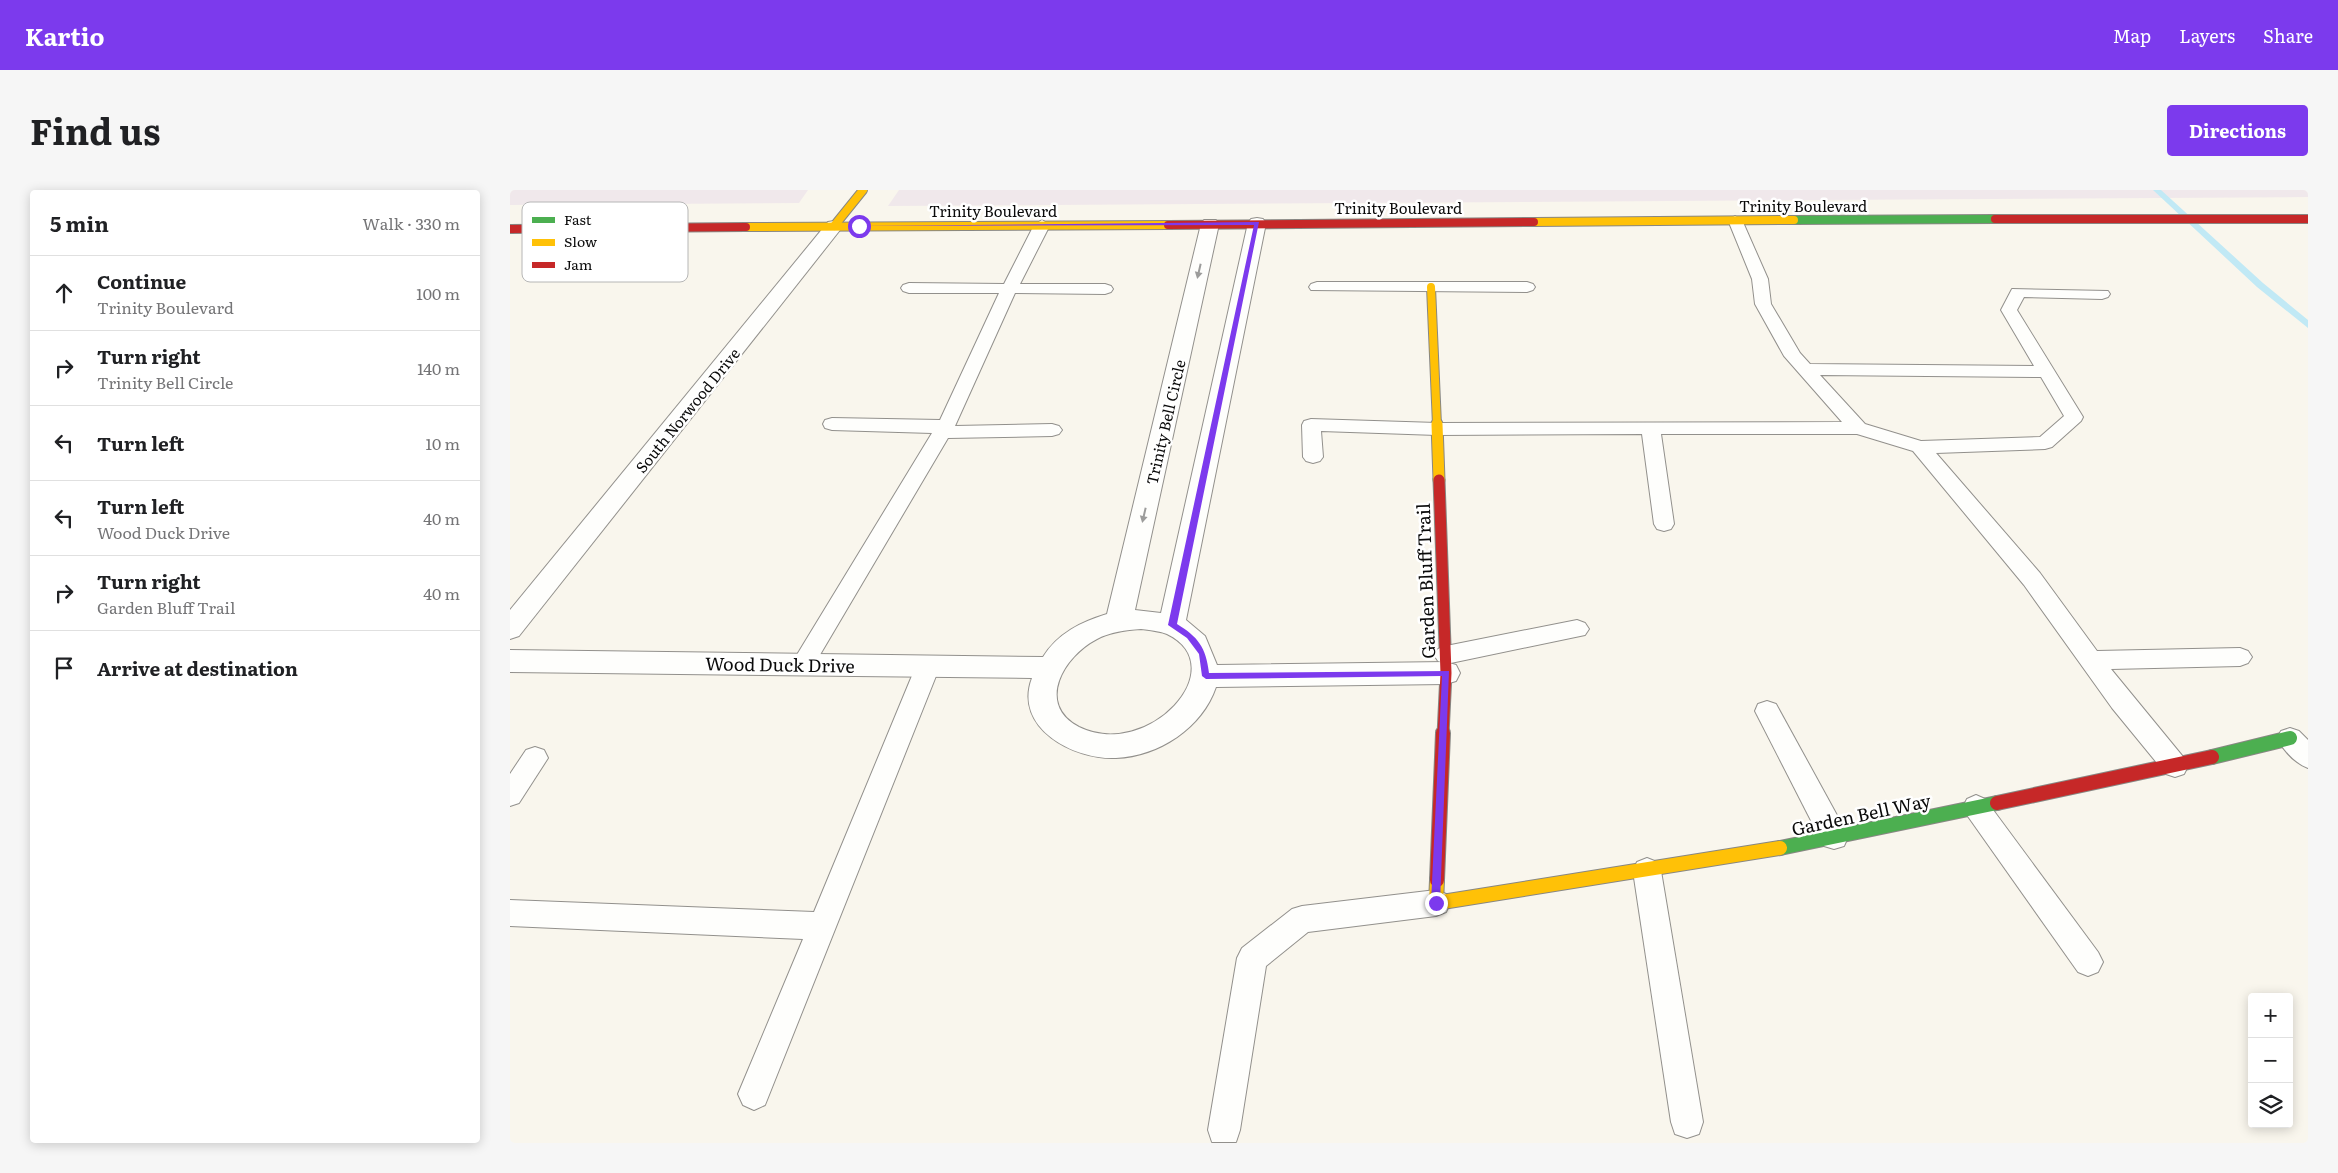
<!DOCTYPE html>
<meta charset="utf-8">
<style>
:root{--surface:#fff;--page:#f6f6f6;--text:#202124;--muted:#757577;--line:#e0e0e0;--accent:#7c3aed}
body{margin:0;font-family:Literata,serif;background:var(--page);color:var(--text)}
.controls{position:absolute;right:15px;bottom:15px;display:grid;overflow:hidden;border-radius:5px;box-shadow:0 2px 12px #0003}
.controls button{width:45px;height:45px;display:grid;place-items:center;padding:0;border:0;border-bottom:1px solid var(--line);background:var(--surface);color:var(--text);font:25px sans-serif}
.stop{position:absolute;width:15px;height:15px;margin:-11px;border:4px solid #7c3aed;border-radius:50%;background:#fff}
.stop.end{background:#7c3aed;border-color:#fff;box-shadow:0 1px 5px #0008}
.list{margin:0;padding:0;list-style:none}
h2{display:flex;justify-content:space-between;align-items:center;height:65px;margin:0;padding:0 20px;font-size:21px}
h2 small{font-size:16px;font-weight:400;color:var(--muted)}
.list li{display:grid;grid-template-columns:32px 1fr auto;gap:15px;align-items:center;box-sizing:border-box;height:75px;padding:0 20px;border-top:1px solid var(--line)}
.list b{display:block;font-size:19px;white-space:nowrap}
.list p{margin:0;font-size:16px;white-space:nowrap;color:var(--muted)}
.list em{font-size:16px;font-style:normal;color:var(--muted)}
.icon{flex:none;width:28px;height:28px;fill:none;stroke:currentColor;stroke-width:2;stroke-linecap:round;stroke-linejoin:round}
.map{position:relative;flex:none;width:1798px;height:953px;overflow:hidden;border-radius:5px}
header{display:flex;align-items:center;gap:30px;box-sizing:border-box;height:70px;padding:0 25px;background:var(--accent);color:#fff}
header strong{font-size:24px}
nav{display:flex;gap:28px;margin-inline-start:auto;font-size:18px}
.intro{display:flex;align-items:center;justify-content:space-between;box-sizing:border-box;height:120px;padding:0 30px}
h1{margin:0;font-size:35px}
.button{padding:12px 22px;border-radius:5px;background:var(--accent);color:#fff;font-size:18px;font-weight:700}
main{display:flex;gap:30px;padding:0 30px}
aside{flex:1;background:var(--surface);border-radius:5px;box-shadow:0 2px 12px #0003}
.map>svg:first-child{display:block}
</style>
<header>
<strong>Kartio</strong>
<nav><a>Map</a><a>Layers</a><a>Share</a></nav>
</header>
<div class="intro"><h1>Find us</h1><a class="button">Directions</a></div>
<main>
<aside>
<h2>5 min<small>Walk · 330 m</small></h2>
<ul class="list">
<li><svg class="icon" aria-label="ahead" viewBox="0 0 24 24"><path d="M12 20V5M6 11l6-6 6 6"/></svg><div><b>Continue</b><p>Trinity Boulevard</p></div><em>100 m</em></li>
<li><svg class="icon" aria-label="right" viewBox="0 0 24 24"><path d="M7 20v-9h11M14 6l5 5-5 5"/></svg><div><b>Turn right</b><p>Trinity Bell Circle</p></div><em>140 m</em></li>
<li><svg class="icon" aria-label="left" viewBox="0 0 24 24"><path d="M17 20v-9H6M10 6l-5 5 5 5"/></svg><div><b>Turn left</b></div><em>10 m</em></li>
<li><svg class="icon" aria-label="left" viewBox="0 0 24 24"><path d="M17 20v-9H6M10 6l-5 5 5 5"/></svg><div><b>Turn left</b><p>Wood Duck Drive</p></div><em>40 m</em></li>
<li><svg class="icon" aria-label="right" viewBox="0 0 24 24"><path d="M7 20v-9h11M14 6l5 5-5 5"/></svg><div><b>Turn right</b><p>Garden Bluff Trail</p></div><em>40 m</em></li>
<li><svg class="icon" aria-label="arrive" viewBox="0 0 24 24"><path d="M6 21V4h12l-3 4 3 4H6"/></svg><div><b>Arrive at destination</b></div></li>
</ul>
</aside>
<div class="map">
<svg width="1798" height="953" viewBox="0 0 1798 953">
<rect width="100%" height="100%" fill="#f9f6ed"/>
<g fill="#f0e8eb">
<path d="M 0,0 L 298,0 L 289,13 L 0,15 Z"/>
<path d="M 389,0 L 1798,0 L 1798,7 L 378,16 Z"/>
</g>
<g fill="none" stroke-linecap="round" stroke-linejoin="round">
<path fill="#c1e9f5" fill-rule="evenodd" d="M 1643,0 L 1651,0 L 1753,93 L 1798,130 L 1798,138 L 1747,97 Z"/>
<g stroke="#92908c" stroke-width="2">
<g id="lane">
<path d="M 1225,26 L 1232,30 L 1258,89 L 1261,114 L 1290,163 L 1300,174 L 1524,176 L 1491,120 L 1502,99 L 1598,101 L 1600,104 L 1598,107 L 1592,109 L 1514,107 L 1507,120 L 1573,227 L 1571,231 L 1542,257 L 1535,259 L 1426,263 L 1530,383 L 1587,461 L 1730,458 L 1738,461 L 1742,467 L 1738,473 L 1730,476 L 1601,479 L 1674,568 L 1678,576 L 1674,584 L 1665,587 L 1656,584 L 1602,518 L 1514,395 L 1403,261 L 1347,244 L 1151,244 L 1164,334 L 1161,339 L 1154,341 L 1147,339 L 1144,334 L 1132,244 L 927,245 L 811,241 L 813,267 L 810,271 L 803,273 L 796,271 L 793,267 L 792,235 L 794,231 L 801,229 L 927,233 L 1332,232 L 1274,166 L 1245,114 L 1242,89 L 1218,30 ZM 1310,185 L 1531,187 L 1554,226 L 1530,247 L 1411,251 L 1355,234 Z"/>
<path d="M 532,30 L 540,35 L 510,94 L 595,94 L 601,96 L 603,99 L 601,102 L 595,104 L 505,103 L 445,236 L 542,234 L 549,236 L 552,240 L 549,244 L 542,246 L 438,248 L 301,480 L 293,483 L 285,480 L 281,474 L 285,468 L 422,243 L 322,240 L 315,238 L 313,234 L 315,230 L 322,228 L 430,230 L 489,103 L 399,103 L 393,101 L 391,98 L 393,95 L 399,93 L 494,94 L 524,35 Z"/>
<path d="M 807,92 L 1017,92 L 1023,94 L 1025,97 L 1023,100 L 1017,102 L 801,100 L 799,97 L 801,94 Z"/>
<path d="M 1067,430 L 1075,433 L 1079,439 L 1075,445 L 936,474 L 928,471 L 924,465 L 928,459 L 936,456 Z"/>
<path d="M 418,467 L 426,469 L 430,476 L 255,915 L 244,920 L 233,915 L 228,904 L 293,749 L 0,736 L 0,710 L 304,722 L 406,476 L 410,469 Z"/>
<path d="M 1257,511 L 1266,514 L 1334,638 L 1338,647 L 1334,656 L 1324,659 L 1314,656 L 1245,521 L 1248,514 Z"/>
<path d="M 1780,538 L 1789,541 L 1798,550 L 1798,578 C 1785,573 1774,561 1767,548 L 1771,541 Z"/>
<path d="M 25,557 L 34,560 L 38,568 L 9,613 L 0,616 L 0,584 L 16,560 Z"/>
<path d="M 1466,605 L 1475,609 L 1588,762 L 1593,772 L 1588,782 L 1578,786 L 1568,782 L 1457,625 L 1453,617 L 1457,609 Z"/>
<path d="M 1137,668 L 1147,672 L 1151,681 L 1193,932 L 1189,944 L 1177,948 L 1165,944 L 1161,932 L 1123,681 L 1127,672 Z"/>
<path d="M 926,700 L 936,704 L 940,713 L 936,722 L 926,726 L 798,742 L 756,776 L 730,940 L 726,952 L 702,952 L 698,940 L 727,768 L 732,758 L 782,719 L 792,716 Z"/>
</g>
</g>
<g stroke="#92908c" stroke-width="2">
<g id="street">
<path d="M 747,28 L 753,29 L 756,33 L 676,430 L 695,446 L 707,475 L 936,472 L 946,475 L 950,483 L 946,491 L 936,494 L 706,497 C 692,538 649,566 606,568 C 564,570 503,538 522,488 L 0,482 L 0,460 L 533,467 C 548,443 571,432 597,424 L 691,34 L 694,30 L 706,30 L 709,34 L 625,420 L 651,423 L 738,33 L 741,29 ZM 631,439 C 639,440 649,441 657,444 C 725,477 638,571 569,537 C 525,514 554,466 587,449 C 600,442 616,440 631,439 Z"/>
<path d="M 324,31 L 330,32 L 333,36 L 330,40 L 9,446 L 0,449 L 0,420 L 318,32 Z"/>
</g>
</g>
<g stroke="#888783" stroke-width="10">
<path id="fast-far1" d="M 1284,30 L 1485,29"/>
</g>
<g stroke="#888783" stroke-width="16">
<g id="fast">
<path d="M 1702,567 L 1780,548"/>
<path d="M 1270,658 L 1487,613"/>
</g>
</g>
<g stroke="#888783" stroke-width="10">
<g id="slow-far2">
<path d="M 1024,32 L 1284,30"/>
<path d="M 324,36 L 353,0"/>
<path d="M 236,37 L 658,35"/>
<path d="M 921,97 L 927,235"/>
</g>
</g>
<g stroke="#888783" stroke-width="13">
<path id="slow-far1" d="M 927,234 L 929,290"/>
</g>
<g stroke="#888783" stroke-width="16">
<path id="slow" d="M 927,690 L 926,713 L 1270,658"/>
</g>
<g stroke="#888783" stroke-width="10">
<g id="jam-far2">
<path d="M 1485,29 L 1798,29"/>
<path d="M 658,35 L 1024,32"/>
<path d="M 0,39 L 236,37"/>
</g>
</g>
<g stroke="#888783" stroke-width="13">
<path id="jam-far1" d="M 929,290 L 936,483 L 933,545"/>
</g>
<g stroke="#888783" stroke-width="16">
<g id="jam">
<path d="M 1487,613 L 1702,567"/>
<path d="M 927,690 L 933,543"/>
</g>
</g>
<use href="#lane" fill="#fefefc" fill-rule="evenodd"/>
<use href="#street" fill="#fefefc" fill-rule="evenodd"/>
<use href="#fast-far1" stroke="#4caf50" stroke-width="8"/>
<use href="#fast" stroke="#4caf50" stroke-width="14"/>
<use href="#slow-far2" stroke="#ffc107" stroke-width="8"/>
<use href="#slow-far1" stroke="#ffc107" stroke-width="11"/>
<use href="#slow" stroke="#ffc107" stroke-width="14"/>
<use href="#jam-far2" stroke="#c62828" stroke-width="8"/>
<use href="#jam-far1" stroke="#c62828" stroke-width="11"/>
<use href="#jam" stroke="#c62828" stroke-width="14"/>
</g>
<defs><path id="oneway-solid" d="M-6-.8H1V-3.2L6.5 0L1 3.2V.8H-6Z" transform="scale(1.25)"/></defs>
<g fill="#9c9c9b">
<use href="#oneway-solid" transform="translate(689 81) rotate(103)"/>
<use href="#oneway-solid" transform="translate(634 325) rotate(103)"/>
</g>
<path fill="#7c3aed" d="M 749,32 L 667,434 C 688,447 696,457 699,483 L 939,481 L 930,713 L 926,718 L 921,713 L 932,486 L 696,489 L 692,486 L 689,464 L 677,448 L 658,435 L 744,35 L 346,36 Z"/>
<g text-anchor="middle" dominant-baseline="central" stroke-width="5" stroke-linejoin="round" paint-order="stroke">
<g font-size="15" fill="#0a0a0a" stroke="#fff">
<text x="1293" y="15">Trinity Boulevard</text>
<text x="888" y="17">Trinity Boulevard</text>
<text x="483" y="20">Trinity Boulevard</text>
<text transform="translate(177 220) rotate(-51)">South Norwood Drive</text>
<text transform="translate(655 232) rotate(-77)">Trinity Bell Circle</text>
</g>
<g font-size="18" fill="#0a0a0a" stroke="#fff">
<text transform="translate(915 391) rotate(-92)">Garden Bluff Trail</text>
<text transform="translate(270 474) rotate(1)">Wood Duck Drive</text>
<text transform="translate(1351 624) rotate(-12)">Garden Bell Way</text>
</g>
</g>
<rect x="12" y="12" width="166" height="80" rx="8" fill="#fff" stroke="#b6b6b6" stroke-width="1"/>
<rect x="22" y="27" width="23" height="6" fill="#4caf50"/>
<rect x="22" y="49" width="23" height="7" fill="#ffc107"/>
<rect x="22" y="72" width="23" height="6" fill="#c62828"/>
<g font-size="14" fill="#0a0a0a">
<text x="54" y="35">Fast</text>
<text x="54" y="57">Slow</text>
<text x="54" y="80">Jam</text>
</g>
</svg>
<div class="controls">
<button>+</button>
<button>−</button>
<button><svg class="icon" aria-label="layers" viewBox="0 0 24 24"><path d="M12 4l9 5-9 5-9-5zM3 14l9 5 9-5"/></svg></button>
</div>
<div class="stop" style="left:349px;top:36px"></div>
<div class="stop end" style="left:926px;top:713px"></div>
</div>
</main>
